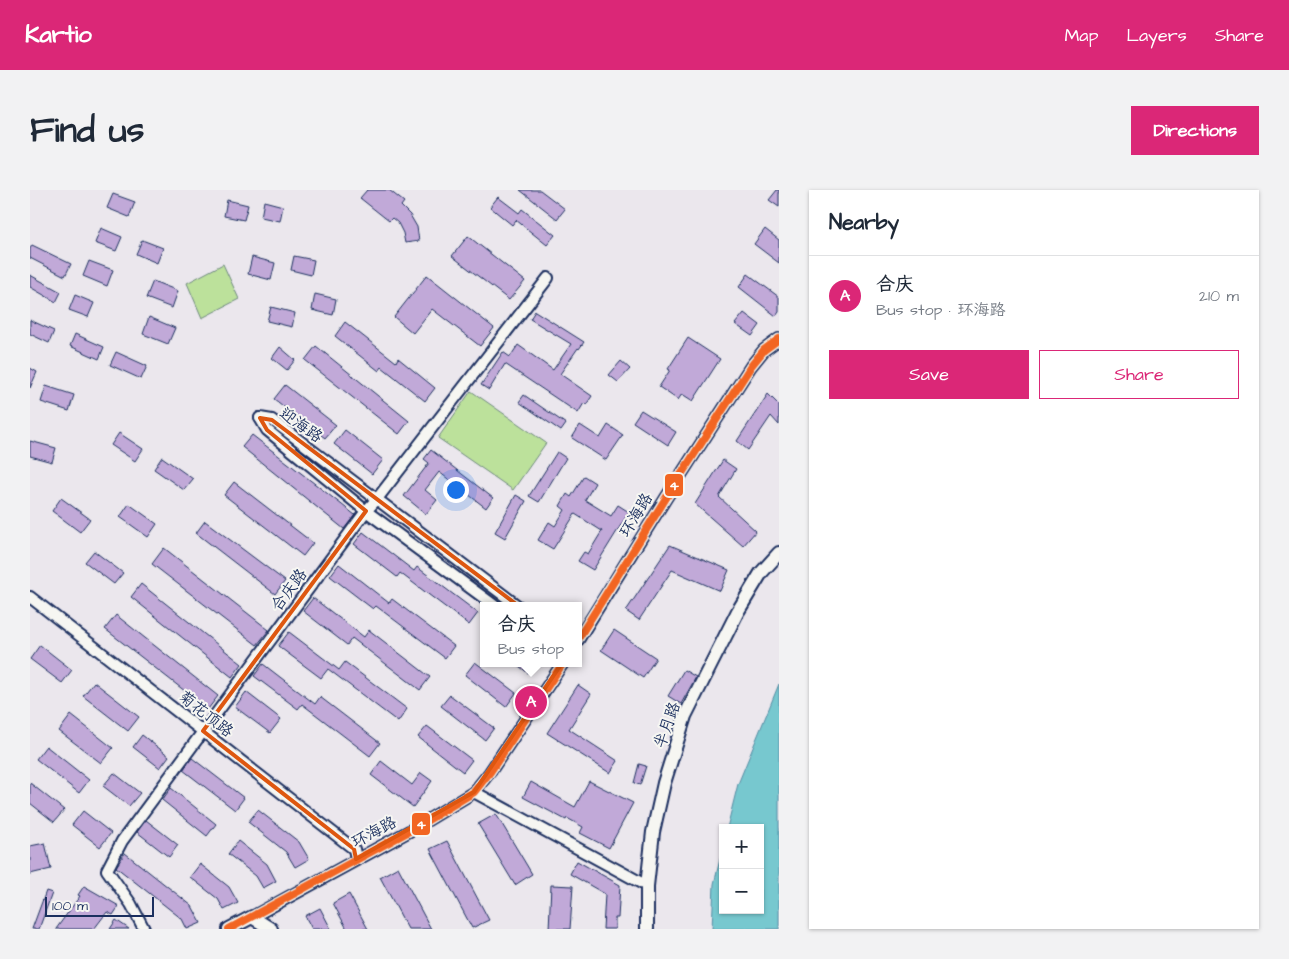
<!DOCTYPE html>
<meta charset="utf-8">
<style>
:root{--surface:#fff;--page:#f2f2f3;--text:#1f2937;--muted:#747a83;--line:#e0e1e3;--accent:#db2777}
body{margin:0;font-family:"Architects Daughter","LXGW WenKai TC",sans-serif;background:var(--page);color:var(--text)}
.controls{position:absolute;right:15px;bottom:15px;display:grid;overflow:hidden;border-radius:0px;box-shadow:0 1px 4px #0004}
.controls button{width:45px;height:45px;display:grid;place-items:center;padding:0;border:0;border-bottom:1px solid var(--line);background:var(--surface);color:var(--text);font:25px sans-serif}
.scale{position:absolute;left:15px;bottom:12px;width:109px;box-sizing:border-box;padding-left:5px;border:2px solid #1b2f5e;border-top:0;font-size:14px;line-height:18px;white-space:nowrap;color:#1b2f5e;-webkit-text-stroke:4px #f6f6f2;paint-order:stroke}
.you{position:absolute;left:425px;top:299px;width:18px;height:18px;margin:-12px;border:4px solid #fff;border-radius:50%;background:#1a73e8;box-shadow:0 0 0 8px #1a73e833}
.badge{display:grid;place-items:center;width:32px;height:32px;border-radius:50%;background:var(--accent);color:#fff;font-size:16px;font-weight:700}
.pin{position:absolute;translate:-50% -50%;border:2px solid #fff;box-shadow:0 1px 5px #0006}
.popup{position:absolute;left:450px;top:412px;width:102px;height:65px;box-sizing:border-box;display:grid;place-content:center;border-radius:0px;background:var(--surface);filter:drop-shadow(0 1px 4px #0005);font-size:16px;white-space:nowrap;color:var(--muted)}
.popup b{font-size:19px;color:var(--text)}
.popup::after{content:'';position:absolute;left:50%;top:100%;margin-left:-10px;border:10px solid transparent;border-top-color:var(--surface)}
.list{margin:0;padding:0;list-style:none}
h2{display:flex;justify-content:space-between;align-items:center;height:65px;margin:0;padding:0 20px;font-size:21px}
h2 small{font-size:16px;font-weight:400;color:var(--muted)}
.list li{display:grid;grid-template-columns:32px 1fr auto;gap:15px;align-items:center;box-sizing:border-box;height:80px;padding:0 20px;border-top:1px solid var(--line)}
.list b{display:block;font-size:19px;white-space:nowrap}
.list p{margin:0;font-size:16px;white-space:nowrap;color:var(--muted)}
.list em{font-size:16px;font-style:normal;color:var(--muted)}
.actions{display:flex;gap:10px;padding:15px 20px}
.actions a{flex:1;padding:11px 0;border:1px solid var(--accent);border-radius:0px;text-align:center;font-size:18px;color:var(--accent)}
.actions .main{background:var(--accent);color:#fff}
.map{position:relative;flex:none;width:749px;height:739px;overflow:hidden;border-radius:0px}
header{display:flex;align-items:center;gap:30px;box-sizing:border-box;height:70px;padding:0 25px;background:var(--accent);color:#fff}
header strong{font-size:24px}
nav{display:flex;gap:28px;margin-inline-start:auto;font-size:18px}
.intro{display:flex;align-items:center;justify-content:space-between;box-sizing:border-box;height:120px;padding:0 30px}
h1{margin:0;font-size:35px}
.button{padding:12px 22px;border-radius:0px;background:var(--accent);color:#fff;font-size:18px;font-weight:700}
main{display:flex;gap:30px;padding:0 30px}
aside{flex:1;background:var(--surface);border-radius:0px;box-shadow:0 1px 4px #0004}
.map>svg:first-child{display:block}
</style>
<header>
<strong>Kartio</strong>
<nav><a>Map</a><a>Layers</a><a>Share</a></nav>
</header>
<div class="intro"><h1>Find us</h1><a class="button">Directions</a></div>
<main>
<div class="map">
<svg width="749" height="739" viewBox="0 0 749 739">
<rect width="100%" height="100%" fill="#ebe7ed"/>
<filter id="ink" filterUnits="userSpaceOnUse"><feTurbulence type="fractalNoise" baseFrequency=".02" numOctaves="2"/><feDisplacementMap in="SourceGraphic" scale="10" xChannelSelector="R" yChannelSelector="G"/><feConvolveMatrix kernelMatrix="1 2 1 2 8 2 1 2 1" color-interpolation-filters="sRGB"/></filter>
<g filter="url(#ink)">
<g fill="#bce19b" stroke="#6c887c">
<path d="M 193,74 L 209,109 L 172,128 L 157,93 Z"/>
<path d="M 441,201 L 516,253 L 483,300 L 408,248 Z"/>
</g>
<path fill="#77c8cf" stroke="#528ba2" d="M 749,494 L 749,739 L 682,739 L 684,694 L 693,657 L 693,720 L 730,720 L 730,638 L 697,638 L 708,594 Z"/>
<g fill="#c1a9d8" stroke="#1b2f5e">
<path d="M 337,0 L 359,0 L 374,12 L 371,16 L 380,25 L 387,37 L 389,51 L 375,53 L 373,43 L 368,33 L 362,28 L 359,31 L 330,8 Z"/>
<path d="M 490,0 L 510,0 L 535,19 L 527,29 Z"/>
<path d="M 747,0 L 749,0 L 749,17 L 739,10 Z"/>
<path d="M 83,4 L 105,12 L 99,27 L 77,18 Z"/>
<path d="M 468,7 L 489,23 L 492,19 L 525,45 L 517,55 L 486,30 L 482,35 L 460,17 Z"/>
<path d="M 197,10 L 218,15 L 214,30 L 194,26 Z"/>
<path d="M 234,11 L 253,16 L 250,31 L 231,27 Z"/>
<path d="M 71,38 L 92,47 L 86,61 L 65,53 Z"/>
<path d="M 735,39 L 749,50 L 749,73 L 724,54 Z"/>
<path d="M 438,46 L 495,91 L 479,110 L 422,66 Z"/>
<path d="M 112,50 L 133,58 L 127,73 L 106,64 Z"/>
<path d="M 2,55 L 41,74 L 35,86 L 0,68 L 0,59 Z"/>
<path d="M 264,66 L 284,70 L 281,85 L 261,80 Z"/>
<path d="M 222,67 L 245,73 L 241,90 L 218,84 Z"/>
<path d="M 59,71 L 83,80 L 77,96 L 53,86 Z"/>
<path d="M 718,84 L 749,107 L 749,122 L 746,126 L 709,97 Z"/>
<path d="M 0,85 L 31,102 L 26,112 L 0,97 Z"/>
<path d="M 397,85 L 464,138 L 450,156 L 402,119 L 383,143 L 364,127 Z"/>
<path d="M 123,91 L 148,101 L 142,118 L 116,108 Z"/>
<path d="M 285,104 L 306,109 L 303,125 L 282,120 Z"/>
<path d="M 45,105 L 64,113 L 58,127 L 39,120 Z"/>
<path d="M 241,117 L 265,123 L 262,137 L 237,131 Z"/>
<path d="M 505,121 L 554,152 L 549,159 L 548,158 L 530,184 L 562,206 L 556,215 L 554,213 L 548,223 L 475,174 L 459,200 L 451,195 L 473,162 L 480,167 L 488,155 L 523,180 L 541,154 L 500,129 Z"/>
<path d="M 714,123 L 730,135 L 722,146 L 705,134 Z"/>
<path d="M 119,127 L 145,138 L 138,154 L 113,144 Z"/>
<path d="M 0,130 L 24,141 L 19,153 L 0,144 Z"/>
<path d="M 315,132 L 366,172 L 368,168 L 405,198 L 395,211 L 352,177 L 349,181 L 305,146 Z"/>
<path d="M 45,144 L 74,157 L 69,169 L 40,156 Z"/>
<path d="M 658,148 L 690,169 L 663,211 L 652,204 L 648,210 L 629,197 L 640,180 L 638,179 Z"/>
<path d="M 286,156 L 379,231 L 369,244 L 275,170 Z"/>
<path d="M 250,157 L 265,170 L 257,180 L 242,168 Z"/>
<path d="M 86,162 L 117,176 L 111,189 L 80,175 Z"/>
<path d="M 591,171 L 600,179 L 588,192 L 579,185 Z"/>
<path d="M 0,178 L 7,182 L 0,198 Z"/>
<path d="M 255,195 L 306,235 L 295,248 L 244,209 Z"/>
<path d="M 16,196 L 44,205 L 39,221 L 11,212 Z"/>
<path d="M 738,204 L 749,215 L 749,235 L 741,226 L 718,260 L 707,251 Z"/>
<path d="M 494,205 L 536,234 L 531,241 L 489,212 Z"/>
<path d="M 611,220 L 646,242 L 638,255 L 603,232 Z"/>
<path d="M 550,235 L 570,248 L 578,235 L 593,245 L 576,270 L 542,248 Z"/>
<path d="M 315,240 L 353,270 L 342,284 L 304,254 Z"/>
<path d="M 89,243 L 113,259 L 105,271 L 81,255 Z"/>
<path d="M 222,245 L 325,325 L 314,339 L 212,257 Z"/>
<path d="M 0,251 L 26,258 L 22,272 L 0,266 Z"/>
<path d="M 401,260 L 463,308 L 456,318 L 409,282 L 395,300 L 407,310 L 396,324 L 374,306 L 399,273 L 394,269 Z"/>
<path d="M 527,262 L 536,268 L 509,312 L 499,306 Z"/>
<path d="M 132,267 L 163,289 L 154,300 L 124,279 Z"/>
<path d="M 693,270 L 706,279 L 689,307 L 726,341 L 713,356 L 665,314 Z"/>
<path d="M 554,286 L 565,293 L 555,310 L 581,326 L 588,315 L 599,322 L 563,380 L 548,371 L 554,362 L 558,364 L 572,341 L 545,324 L 523,359 L 508,350 L 519,332 L 525,336 L 535,320 L 530,316 L 537,304 L 541,307 Z"/>
<path d="M 204,292 L 283,353 L 273,366 L 194,305 Z"/>
<path d="M 486,305 L 496,311 L 475,348 L 465,342 Z"/>
<path d="M 31,308 L 60,329 L 50,342 L 22,321 Z"/>
<path d="M 99,314 L 127,334 L 118,347 L 90,327 Z"/>
<path d="M 175,331 L 255,391 L 245,404 L 166,343 Z"/>
<path d="M 333,342 L 384,381 L 387,377 L 448,423 L 439,435 L 370,383 L 367,387 L 324,354 Z"/>
<path d="M 640,355 L 699,380 L 690,401 L 642,380 L 609,430 L 596,421 Z"/>
<path d="M 134,358 L 239,440 L 227,455 L 122,374 Z"/>
<path d="M 64,361 L 93,383 L 84,394 L 55,372 Z"/>
<path d="M 309,374 L 359,413 L 362,409 L 424,456 L 415,468 L 346,416 L 343,419 L 300,386 Z"/>
<path d="M 111,394 L 212,474 L 202,487 L 101,407 Z"/>
<path d="M 283,408 L 334,447 L 339,440 L 400,487 L 390,500 L 322,448 L 317,455 L 273,421 Z"/>
<path d="M 86,425 L 188,506 L 178,519 L 75,439 Z"/>
<path d="M 584,440 L 626,468 L 613,488 L 571,460 Z"/>
<path d="M 259,442 L 309,480 L 315,472 L 377,519 L 368,532 L 298,479 L 291,488 L 248,456 Z"/>
<path d="M 10,455 L 42,480 L 32,493 L 0,469 Z"/>
<path d="M 445,472 L 486,503 L 476,517 L 435,485 Z"/>
<path d="M 485,473 L 506,473 L 498,483 Z"/>
<path d="M 233,474 L 285,514 L 290,507 L 350,553 L 340,566 L 272,514 L 268,519 L 224,486 Z"/>
<path d="M 654,480 L 666,487 L 651,514 L 638,506 Z"/>
<path d="M 64,492 L 109,527 L 98,541 L 53,506 Z"/>
<path d="M 548,495 L 561,504 L 539,539 L 588,571 L 580,583 L 517,543 Z"/>
<path d="M 216,502 L 251,529 L 240,543 L 205,517 Z"/>
<path d="M 420,505 L 464,538 L 455,550 L 411,516 Z"/>
<path d="M 41,525 L 83,558 L 71,573 L 29,541 Z"/>
<path d="M 397,536 L 442,570 L 433,582 L 388,547 Z"/>
<path d="M 112,545 L 139,566 L 130,578 L 103,557 Z"/>
<path d="M 16,556 L 59,590 L 49,603 L 6,569 Z"/>
<path d="M 162,568 L 214,608 L 205,620 L 153,580 Z"/>
<path d="M 351,571 L 382,595 L 391,583 L 402,591 L 383,617 L 341,585 Z"/>
<path d="M 609,574 L 616,576 L 610,595 L 604,593 Z"/>
<path d="M 84,583 L 110,603 L 99,616 L 73,596 Z"/>
<path d="M 559,591 L 603,613 L 579,658 L 550,643 L 553,637 L 537,628 L 536,630 L 493,607 L 501,592 L 545,617 Z"/>
<path d="M 0,593 L 34,620 L 24,632 L 0,613 Z"/>
<path d="M 141,598 L 186,634 L 177,646 L 132,610 Z"/>
<path d="M 228,620 L 269,652 L 279,669 L 265,677 L 256,662 L 218,632 Z"/>
<path d="M 53,621 L 81,643 L 70,657 L 42,635 Z"/>
<path d="M 466,624 L 502,684 L 485,695 L 448,634 Z"/>
<path d="M 116,630 L 148,655 L 139,667 L 107,642 Z"/>
<path d="M 208,651 L 237,674 L 246,691 L 233,698 L 226,686 L 198,664 Z"/>
<path d="M 417,651 L 459,730 L 442,738 L 400,659 Z"/>
<path d="M 15,653 L 21,679 L 0,684 L 0,656 Z"/>
<path d="M 95,663 L 162,716 L 171,733 L 157,739 L 152,729 L 86,677 Z"/>
<path d="M 547,671 L 590,695 L 588,728 L 585,728 L 585,739 L 573,739 L 575,704 L 540,684 Z"/>
<path d="M 170,674 L 199,697 L 208,713 L 194,720 L 188,709 L 160,687 Z"/>
<path d="M 368,677 L 401,739 L 378,739 L 350,687 Z"/>
<path d="M 521,695 L 543,696 L 540,739 L 519,739 Z"/>
<path d="M 54,696 L 89,716 L 83,725 L 77,722 L 64,739 L 26,739 L 50,706 L 48,705 Z"/>
<path d="M 16,701 L 22,703 L 9,739 L 2,739 Z"/>
<path d="M 319,704 L 338,739 L 317,739 L 303,713 Z"/>
<path d="M 290,718 L 301,739 L 282,739 L 275,726 Z"/>
<path d="M 86,730 L 99,739 L 80,739 Z"/>
</g>
<g fill="none" stroke-linecap="round" stroke-linejoin="round">
<g stroke="#1b2f5e" stroke-width="14">
<g id="minor">
<path d="M 230,228 L 242,230 L 488,416"/>
<path d="M 230,228 L 237,240 L 336,321 L 465,416"/>
<path d="M 0,407 L 324,659 L 326,669"/>
<path d="M 548,450 L 636,308 L 721,176 L 734,160 L 749,149"/>
<path d="M 444,602 L 617,696"/>
<path d="M 222,727 L 383,639 L 444,602 L 460,582 L 533,473"/>
<path d="M 114,739 L 101,714 L 77,680 L 92,651 L 336,321 L 347,309 L 518,88"/>
</g>
</g>
<g stroke="#1b2f5e" stroke-width="16">
<g id="major">
<path d="M 199,739 L 222,727 L 241,739"/>
<path d="M 617,739 L 617,696 L 623,642 L 634,593 L 655,526 L 708,421 L 731,383 L 749,363"/>
</g>
</g>
<use href="#minor" stroke="#f6f6f2" stroke-width="10"/>
<use href="#major" stroke="#f6f6f2" stroke-width="12"/>
<g stroke="#f6f6f2" stroke-width="11">
<g id="bus-1">
<path d="M 548,449 L 636,308 L 721,176 L 734,160 L 749,149"/>
<path d="M 199,739 L 383,639 L 444,602 L 460,582 L 533,473"/>
</g>
</g>
<use href="#bus-1" stroke="#f26522" stroke-width="8"/>
</g>
</g>
<path fill="none" stroke="#de5710" stroke-width="4" stroke-linejoin="round" d="M 230,228 L 242,230 L 543,457 L 444,602 L 326,669 L 324,659 L 173,541 L 336,321 L 237,240 Z"/>
<g text-anchor="middle" dominant-baseline="central" stroke-width="4" stroke-linejoin="round" paint-order="stroke">
<g font-size="16" fill="#1b2f5e" stroke="#f6f6f2">
<text transform="translate(271 235) rotate(35)">迎海路</text>
<text transform="translate(606 325) rotate(-59)">环海路</text>
<text transform="translate(259 400) rotate(-53)">合庆路</text>
<text transform="translate(176 524) rotate(38)">菊花顶路</text>
<text transform="translate(637 535) rotate(-70)">半月路</text>
<text transform="translate(344 642) rotate(-28)">环海路</text>
</g>
</g>
<g stroke="#f6f6f2" stroke-width="2">
<rect x="634" y="283" width="20" height="24" rx="5" fill="#f26522"/>
<rect x="381" y="622" width="20" height="24" rx="5" fill="#f26522"/>
</g>
<g font-size="14" text-anchor="middle" font-weight="bold" fill="#fff">
<text x="644" y="300">4</text>
<text x="391" y="639">4</text>
</g>
</svg>
<div class="controls">
<button>+</button>
<button>−</button>
</div>
<div class="scale">100 m</div>
<div class="you"></div>
<div class="pin badge" style="left:501px;top:512px">A</div>
<div class="popup"><b>合庆</b>Bus stop</div>
</div>
<aside>
<h2>Nearby<small></small></h2>
<ul class="list">
<li><span class="badge">A</span><div><b>合庆</b><p>Bus stop · 环海路</p></div><em>210 m</em></li>
</ul>
<div class="actions"><a class="main">Save</a><a>Share</a></div>
</aside>
</main>
